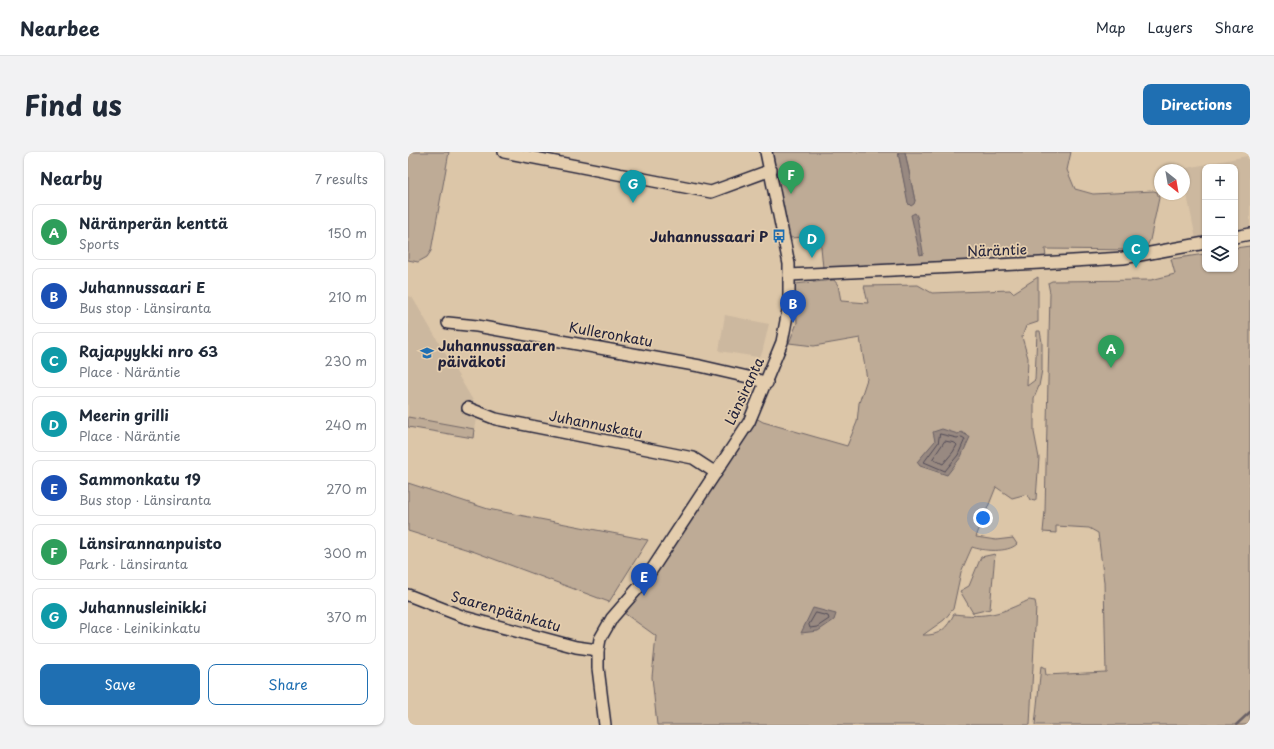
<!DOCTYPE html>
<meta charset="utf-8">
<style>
:root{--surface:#fff;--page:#f2f2f3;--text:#1f2937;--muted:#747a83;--line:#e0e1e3;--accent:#1f6fb2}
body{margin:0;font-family:"Playpen Sans",sans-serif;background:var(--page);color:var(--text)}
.controls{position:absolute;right:12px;top:12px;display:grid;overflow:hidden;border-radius:8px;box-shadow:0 1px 3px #0004}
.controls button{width:36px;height:36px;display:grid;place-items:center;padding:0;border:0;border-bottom:1px solid var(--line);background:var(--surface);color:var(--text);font:20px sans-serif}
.compass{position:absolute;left:746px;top:12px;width:36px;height:36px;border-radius:50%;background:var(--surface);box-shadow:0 1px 3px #0004;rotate:149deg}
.you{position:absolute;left:575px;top:366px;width:14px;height:14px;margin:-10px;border:3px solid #fff;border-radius:50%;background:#1a73e8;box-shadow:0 0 0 6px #1a73e833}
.badge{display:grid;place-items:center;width:26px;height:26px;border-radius:50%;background:var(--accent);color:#fff;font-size:13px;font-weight:700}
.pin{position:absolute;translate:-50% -33px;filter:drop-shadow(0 1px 2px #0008)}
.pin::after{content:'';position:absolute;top:21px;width:14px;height:12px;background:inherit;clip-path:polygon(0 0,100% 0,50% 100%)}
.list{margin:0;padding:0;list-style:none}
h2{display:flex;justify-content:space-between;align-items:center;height:52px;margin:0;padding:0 16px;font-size:17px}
h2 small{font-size:13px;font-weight:400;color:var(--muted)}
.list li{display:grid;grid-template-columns:26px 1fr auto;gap:12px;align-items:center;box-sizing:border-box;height:56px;margin:0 8px 8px;padding:0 8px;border:1px solid var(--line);border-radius:8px}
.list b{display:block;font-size:15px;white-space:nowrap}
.list p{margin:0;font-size:13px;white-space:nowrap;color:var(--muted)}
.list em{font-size:13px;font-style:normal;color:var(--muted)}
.actions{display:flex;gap:8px;padding:12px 16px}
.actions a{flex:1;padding:9px 0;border:1px solid var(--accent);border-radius:8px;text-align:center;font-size:14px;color:var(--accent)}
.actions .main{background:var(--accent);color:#fff}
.icon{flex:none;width:22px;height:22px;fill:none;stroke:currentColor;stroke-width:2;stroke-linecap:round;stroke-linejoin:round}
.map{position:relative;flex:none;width:842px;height:573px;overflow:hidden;border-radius:8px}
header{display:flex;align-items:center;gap:24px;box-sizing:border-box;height:56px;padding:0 20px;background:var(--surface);border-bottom:1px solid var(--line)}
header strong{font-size:19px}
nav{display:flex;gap:22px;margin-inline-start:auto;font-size:14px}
.intro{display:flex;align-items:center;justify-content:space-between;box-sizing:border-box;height:96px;padding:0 24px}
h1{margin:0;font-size:28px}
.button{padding:10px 18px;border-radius:8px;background:var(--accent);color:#fff;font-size:14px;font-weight:700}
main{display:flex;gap:24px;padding:0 24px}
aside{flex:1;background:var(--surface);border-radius:8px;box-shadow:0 1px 3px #0004}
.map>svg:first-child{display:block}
</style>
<header>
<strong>Nearbee</strong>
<nav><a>Map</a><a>Layers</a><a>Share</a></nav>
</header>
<div class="intro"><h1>Find us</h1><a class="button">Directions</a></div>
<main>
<aside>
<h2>Nearby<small>7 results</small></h2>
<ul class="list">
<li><span class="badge" style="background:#2e9e5b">A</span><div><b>Näränperän kenttä</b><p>Sports</p></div><em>150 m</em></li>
<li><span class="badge" style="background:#1a4fb4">B</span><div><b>Juhannussaari E</b><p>Bus stop · Länsiranta</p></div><em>210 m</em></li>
<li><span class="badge" style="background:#0f9aa8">C</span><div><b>Rajapyykki nro 63</b><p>Place · Näräntie</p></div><em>230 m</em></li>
<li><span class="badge" style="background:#0f9aa8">D</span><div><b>Meerin grilli</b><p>Place · Näräntie</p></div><em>240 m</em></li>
<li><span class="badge" style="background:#1a4fb4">E</span><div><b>Sammonkatu 19</b><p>Bus stop · Länsiranta</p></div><em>270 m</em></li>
<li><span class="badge" style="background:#2e9e5b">F</span><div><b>Länsirannanpuisto</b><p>Park · Länsiranta</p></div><em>300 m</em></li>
<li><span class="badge" style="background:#0f9aa8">G</span><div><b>Juhannusleinikki</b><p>Place · Leinikinkatu</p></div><em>370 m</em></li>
</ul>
<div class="actions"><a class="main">Save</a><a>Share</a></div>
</aside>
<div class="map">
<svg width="842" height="573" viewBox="0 0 842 573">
<rect width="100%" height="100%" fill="#dcc6a8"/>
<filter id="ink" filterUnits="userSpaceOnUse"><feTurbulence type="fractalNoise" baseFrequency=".025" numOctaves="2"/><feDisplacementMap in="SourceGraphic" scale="8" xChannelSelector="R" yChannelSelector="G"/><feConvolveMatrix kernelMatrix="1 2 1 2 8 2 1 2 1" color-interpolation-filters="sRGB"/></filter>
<g filter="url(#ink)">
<g fill="#ccb89f">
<path d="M 839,4 L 842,15 L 842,87 L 827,90 L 827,15 L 797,15 L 797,96 L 790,97 L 776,28 L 776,18 L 774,17 Z"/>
<path d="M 0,144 L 4,145 L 70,257 L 66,277 L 0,265 Z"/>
<path d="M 317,163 L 361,172 L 354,201 L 350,205 L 311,199 Z"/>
</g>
<g fill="#beab96" stroke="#706668">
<path d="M 0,0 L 41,0 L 23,99 L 19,105 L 10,110 L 0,108 Z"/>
<path d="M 362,0 L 490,0 L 501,53 L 507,49 L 497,0 L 663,0 L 659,18 L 667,37 L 685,42 L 746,39 L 749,40 L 751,46 L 742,88 L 739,94 L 731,98 L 637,97 L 639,113 L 415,116 L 412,84 L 382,86 Z"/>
<path d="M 842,94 L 842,573 L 627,573 L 633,514 L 637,516 L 638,523 L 698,520 L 696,430 L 690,381 L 681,376 L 648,374 L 648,381 L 635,380 L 637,359 L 642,141 L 640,131 L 644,129 L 743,128 L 767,122 L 763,107 L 797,102 L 797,117 L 827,117 L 827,96 Z"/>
<path d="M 630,125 L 630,170 L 618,174 L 614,185 L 620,206 L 619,234 L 627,228 L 629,179 L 632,179 L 634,190 L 634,218 L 631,234 L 626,246 L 626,280 L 631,306 L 628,347 L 627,349 L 622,348 L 619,342 L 604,346 L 588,335 L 568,385 L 588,388 L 605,386 L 609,392 C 600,401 575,399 564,395 L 553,420 L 545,457 L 536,468 L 515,483 C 532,484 539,476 546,462 C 579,466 592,462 621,448 L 627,449 L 628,454 L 622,573 L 249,573 L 244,525 L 248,484 L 216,461 L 251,418 L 348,266 L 355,270 L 439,294 L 449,270 L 451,251 L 459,227 L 452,186 L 406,194 L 381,191 L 389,171 L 387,132 L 426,128 L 430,133 L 433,149 L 460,151 L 456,134 L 510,133 L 524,141 L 602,138 L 605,141 Z"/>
<path d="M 0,265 L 66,277 L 65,286 L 0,275 Z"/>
<path d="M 0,331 L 80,357 L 240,388 L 201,450 L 67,400 L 0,379 Z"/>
<path d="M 587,402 L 582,457 L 565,461 L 552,439 L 561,434 L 573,405 Z"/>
</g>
<g fill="#988981" stroke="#696065">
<path d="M 490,0 L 497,0 L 507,49 L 506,52 L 503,54 L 500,51 Z"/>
<path d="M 507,61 L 509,64 L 515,100 L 515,102 L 512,103 L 503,63 Z"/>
<path d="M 534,277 L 550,282 L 553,280 L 562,285 L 553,305 L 539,323 L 512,314 L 509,310 L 527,289 L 525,280 Z"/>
<path d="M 405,456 L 428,462 L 426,468 L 410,479 L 393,481 Z"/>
</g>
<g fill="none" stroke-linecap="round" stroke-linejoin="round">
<g stroke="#514b57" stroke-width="1">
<path d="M 532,282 L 549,286 L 554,285 L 557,287 L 550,303 L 537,319 L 516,310 L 530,291 Z"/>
<path d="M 537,289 L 547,291 L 549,293 L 545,300 L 535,312 L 525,307 Z"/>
<path d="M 408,461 L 420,464 L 421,467 L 409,475 L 402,476 L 401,473 Z"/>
</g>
<path stroke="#696065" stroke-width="2.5" d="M 828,573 L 842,560"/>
<g stroke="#22223b" stroke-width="14">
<g id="minor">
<path d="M 96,0 L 303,40 L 363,18"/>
<path d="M 827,85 L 842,82"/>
<path d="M 381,123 L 632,111 L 715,106 L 797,91"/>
<path d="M 40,171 L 69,174 L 292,214 L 340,225 L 359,231"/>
<path d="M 60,256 L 88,267 L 285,306 L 308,321"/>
<path d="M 0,443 L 56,465 L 168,495 L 190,498"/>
<path d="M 197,573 L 190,516 L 190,498 L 192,487 L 204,466 L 237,428 L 341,270 L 374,190 L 381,153 L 381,112 L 358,0"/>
</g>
</g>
<use href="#minor" stroke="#e4cdad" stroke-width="11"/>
</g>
</g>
<defs>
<g id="bus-bare" transform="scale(1.08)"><path d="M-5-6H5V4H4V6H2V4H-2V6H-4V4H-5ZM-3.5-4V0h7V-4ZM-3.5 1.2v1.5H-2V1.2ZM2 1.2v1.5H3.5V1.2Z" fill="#1f6fb2" stroke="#e4cdad" stroke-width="2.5" paint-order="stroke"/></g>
<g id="school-bare" transform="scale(1.08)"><path d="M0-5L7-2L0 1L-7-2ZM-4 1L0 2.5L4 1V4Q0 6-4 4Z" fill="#1f6fb2" stroke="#e4cdad" stroke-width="2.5" paint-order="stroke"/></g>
</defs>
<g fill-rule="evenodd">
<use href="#bus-bare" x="371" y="84"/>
<use href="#school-bare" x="19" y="201"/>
</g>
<g text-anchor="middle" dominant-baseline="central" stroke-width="3.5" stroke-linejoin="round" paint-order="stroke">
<g font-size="14" font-weight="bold" fill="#22223b" stroke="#e4cdad" text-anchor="end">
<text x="360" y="84">Juhannussaari P</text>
<text x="30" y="193" text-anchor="start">Juhannussaaren<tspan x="30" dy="16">päiväkoti</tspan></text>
</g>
<g font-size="14" fill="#22223b" stroke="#e4cdad">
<text transform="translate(589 98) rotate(-2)">Näräntie</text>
<text transform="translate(203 182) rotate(10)">Kulleronkatu</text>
<text transform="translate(336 239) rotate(-65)">Länsiranta</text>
<text transform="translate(188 272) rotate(11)">Juhannuskatu</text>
<text transform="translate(98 459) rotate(16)">Saarenpäänkatu</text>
</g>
</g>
</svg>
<div class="controls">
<button>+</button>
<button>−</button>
<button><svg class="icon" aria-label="layers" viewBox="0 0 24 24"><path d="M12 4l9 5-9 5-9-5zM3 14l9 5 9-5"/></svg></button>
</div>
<svg class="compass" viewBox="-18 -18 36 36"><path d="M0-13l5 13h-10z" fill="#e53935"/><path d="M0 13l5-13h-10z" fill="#747a83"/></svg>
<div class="you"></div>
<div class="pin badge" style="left:703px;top:216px;background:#2e9e5b">A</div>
<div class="pin badge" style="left:385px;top:171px;background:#1a4fb4">B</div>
<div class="pin badge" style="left:728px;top:116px;background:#0f9aa8">C</div>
<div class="pin badge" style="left:404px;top:106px;background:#0f9aa8">D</div>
<div class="pin badge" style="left:236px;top:444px;background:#1a4fb4">E</div>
<div class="pin badge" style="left:383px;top:42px;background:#2e9e5b">F</div>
<div class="pin badge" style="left:225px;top:51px;background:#0f9aa8">G</div>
</div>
</main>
